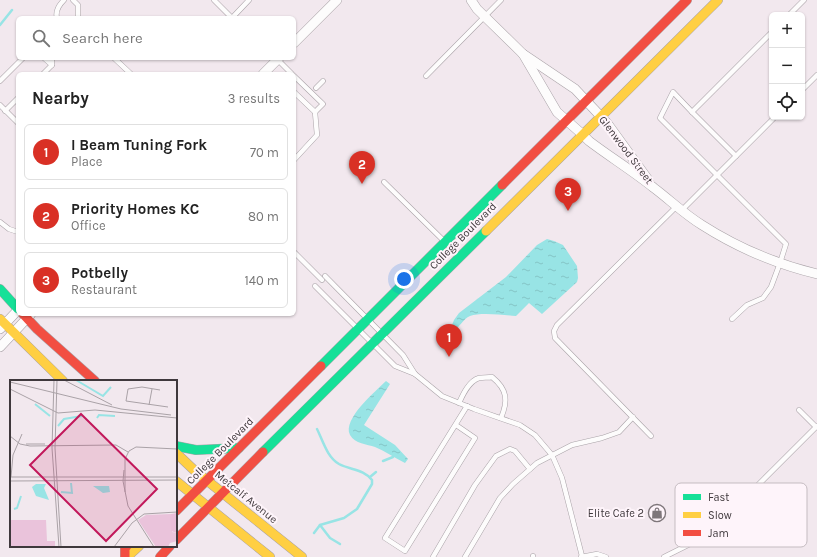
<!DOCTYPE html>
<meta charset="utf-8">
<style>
:root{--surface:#fff;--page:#f2f2f2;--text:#222;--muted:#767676;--line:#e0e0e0;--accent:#d93025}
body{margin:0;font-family:Karla,sans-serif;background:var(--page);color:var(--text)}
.controls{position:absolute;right:12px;top:12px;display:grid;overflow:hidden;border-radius:6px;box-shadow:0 1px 3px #0004}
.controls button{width:36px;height:36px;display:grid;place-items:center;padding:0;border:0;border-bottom:1px solid var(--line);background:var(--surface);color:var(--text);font:20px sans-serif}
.you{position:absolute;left:404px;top:279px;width:14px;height:14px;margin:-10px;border:3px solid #fff;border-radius:50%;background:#1a73e8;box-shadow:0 0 0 6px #1a73e833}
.badge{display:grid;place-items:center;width:26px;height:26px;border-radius:50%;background:var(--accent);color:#fff;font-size:13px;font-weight:700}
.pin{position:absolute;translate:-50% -33px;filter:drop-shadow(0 1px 2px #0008)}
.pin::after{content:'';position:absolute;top:21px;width:14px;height:12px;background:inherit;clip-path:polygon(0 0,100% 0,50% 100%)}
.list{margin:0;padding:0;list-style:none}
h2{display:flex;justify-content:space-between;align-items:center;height:52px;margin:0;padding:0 16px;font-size:17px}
h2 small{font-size:13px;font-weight:400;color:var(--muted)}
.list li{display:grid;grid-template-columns:26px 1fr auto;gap:12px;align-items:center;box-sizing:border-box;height:56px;margin:0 8px 8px;padding:0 8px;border:1px solid var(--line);border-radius:6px}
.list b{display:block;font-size:15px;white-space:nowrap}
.list p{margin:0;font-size:13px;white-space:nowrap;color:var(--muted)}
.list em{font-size:13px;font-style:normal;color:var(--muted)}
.icon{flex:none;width:22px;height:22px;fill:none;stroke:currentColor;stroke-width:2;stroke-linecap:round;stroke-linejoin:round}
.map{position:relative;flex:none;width:817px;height:557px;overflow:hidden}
.search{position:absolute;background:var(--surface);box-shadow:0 1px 3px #0004;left:16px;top:16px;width:280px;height:44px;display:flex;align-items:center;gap:10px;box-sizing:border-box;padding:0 14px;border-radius:6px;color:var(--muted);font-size:15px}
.panel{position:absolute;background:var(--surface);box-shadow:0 1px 3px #0004;left:16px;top:72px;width:280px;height:244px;border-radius:6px}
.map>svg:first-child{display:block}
</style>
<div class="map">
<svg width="817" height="557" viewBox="0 0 817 557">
<defs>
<pattern id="water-ripples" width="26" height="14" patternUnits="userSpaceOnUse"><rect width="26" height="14" fill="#98e4e5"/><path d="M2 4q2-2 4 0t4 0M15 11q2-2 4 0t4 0" fill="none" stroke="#84c4c5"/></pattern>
</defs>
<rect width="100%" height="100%" fill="#f2e8ee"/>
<g fill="url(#water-ripples)">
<path d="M 547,239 L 554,241 L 563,245 L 577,266 L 578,278 L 577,282 L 542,314 L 529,303 L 516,316 C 503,315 481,312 470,316 C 463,319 460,327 453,331 L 450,330 L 454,320 L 459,313 L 506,277 L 537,245 Z"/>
<path d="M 386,381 L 390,384 L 364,425 L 395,445 L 408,459 L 405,463 C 395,458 385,451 375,447 C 367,444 355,444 350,435 C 342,419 376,391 386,381 Z"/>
</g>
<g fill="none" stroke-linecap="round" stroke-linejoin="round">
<g stroke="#98e4e5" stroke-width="2.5">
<path d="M 0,25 L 12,10"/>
<path d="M 383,461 L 393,457"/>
<path d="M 370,477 L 376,472"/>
<path d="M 320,525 L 330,538 L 340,544"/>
<path d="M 314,533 L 320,525 L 344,518 L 357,509 L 372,484 L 372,480 C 364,469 350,470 339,464 C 327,457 323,441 317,429"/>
</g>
<g stroke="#aaa3a8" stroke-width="5.5">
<g id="lane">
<path d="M 73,0 L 78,5 L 78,18"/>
<path d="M 214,0 L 232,18"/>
<path d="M 789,15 L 804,0"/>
<path d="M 57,18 C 55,11 59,5 64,0"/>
<path d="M 232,18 L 249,0"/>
<path d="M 44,58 L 52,65"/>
<path d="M 114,58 L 131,74"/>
<path d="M 277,59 L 292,74"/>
<path d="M 43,74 L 52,65 L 52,58"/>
<path d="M 294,76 L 323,104 L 315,112"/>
<path d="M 426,76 L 501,0"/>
<path d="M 0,81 L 23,58"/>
<path d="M 316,88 L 323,81"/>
<path d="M 802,90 L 817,75"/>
<path d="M 294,92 L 315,112 L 317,135 L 294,160"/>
<path d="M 0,105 L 18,123"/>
<path d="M 5,111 L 18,98"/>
<path d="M 692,112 L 736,156"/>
<path d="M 384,182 L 444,241"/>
<path d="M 681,211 L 775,117"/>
<path d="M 0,222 L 9,229 L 18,232"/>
<path d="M 294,252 L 322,280"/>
<path d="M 325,276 L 403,355 L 415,374"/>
<path d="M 315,286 L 395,366 L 415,374 L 442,396 L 474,409 L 520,425 L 535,435 L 552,455 L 562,478 L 582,556"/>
<path d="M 732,319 L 747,305 L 763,298 L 771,287 L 780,263 L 786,244 L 660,118 L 673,92 L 692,112 L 772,32"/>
<path d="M 459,403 C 463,394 469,381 479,378 C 483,377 488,378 492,377 C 508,390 508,401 501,418"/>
<path d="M 799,410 L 816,427"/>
<path d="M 456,425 L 475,438 L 405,551 L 385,538 L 467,406"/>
<path d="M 651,436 L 555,338 L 554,331 L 557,325 L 676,207"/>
<path d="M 710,500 L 727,516"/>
<path d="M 533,556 L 533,557"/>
<path d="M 433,557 L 475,485 L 488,467 L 496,456 L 510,449 L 515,451 L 530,469"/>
<path d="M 465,557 L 500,498 L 513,484 L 537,463 L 572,445 L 602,438 L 619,432 L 633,417"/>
<path d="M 581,557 L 597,554 L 606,557"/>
<path d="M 664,557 L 690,544 L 723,520 L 817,426"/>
</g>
</g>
<g stroke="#aaa3a8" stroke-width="10">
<g id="street">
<path d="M 471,0 L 477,9 L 523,54 L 575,89 L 607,123 L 649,181"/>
<path d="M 294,43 L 337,0"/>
<path d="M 523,54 L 557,112 L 582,134 L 589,141 C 610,157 633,171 654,188 C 670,200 684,214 702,225 C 738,248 776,264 817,274"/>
<path d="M 263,74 L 279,58"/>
<path d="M 0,329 L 18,310"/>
<path d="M 0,347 L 31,314"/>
</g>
</g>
<g stroke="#aaa3a8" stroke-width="10">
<g id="fast">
<path d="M 0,289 L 18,309"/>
<path d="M 321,366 L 502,185"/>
<path d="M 176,446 L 196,450 L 239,448"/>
<path d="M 263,452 L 486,231"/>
</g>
</g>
<g stroke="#aaa3a8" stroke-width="10">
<g id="slow">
<path d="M 486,231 L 718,0"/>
<path d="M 0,319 L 63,381"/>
<path d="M 176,453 L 194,470 L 302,557"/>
<path d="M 176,481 L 270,557"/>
<path d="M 127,557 L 139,546"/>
</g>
</g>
<g stroke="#aaa3a8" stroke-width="10">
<g id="jam">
<path d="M 502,185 L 687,0"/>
<path d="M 23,314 L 37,329 L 95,381"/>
<path d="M 176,511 L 321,366"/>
<path d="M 176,540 L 263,452"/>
<path d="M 125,557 L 125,548 L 127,546"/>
<path d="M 160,557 L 170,546"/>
</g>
</g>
<use href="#lane" stroke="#fdfcfc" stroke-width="4.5"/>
<use href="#street" stroke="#fdfcfc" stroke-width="9"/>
<use href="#fast" stroke="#16e098" stroke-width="9"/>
<use href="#slow" stroke="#ffcf43" stroke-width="9"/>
<use href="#jam" stroke="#f24e42" stroke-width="9"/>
</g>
<defs>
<g id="shop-ring" transform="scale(0.9)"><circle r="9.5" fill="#fef4fa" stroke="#7e767a" stroke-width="1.5"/><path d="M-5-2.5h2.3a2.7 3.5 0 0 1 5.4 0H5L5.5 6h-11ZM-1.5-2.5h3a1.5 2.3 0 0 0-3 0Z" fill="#7e767a"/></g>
</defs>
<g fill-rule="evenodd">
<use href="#shop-ring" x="657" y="513"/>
</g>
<g text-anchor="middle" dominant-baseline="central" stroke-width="4" stroke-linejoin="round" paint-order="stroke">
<g font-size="11" fill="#3f383c" stroke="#fef4fa">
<text transform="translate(626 150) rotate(53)">Glenwood Street</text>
<text transform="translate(463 236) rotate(-45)">College Boulevard</text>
<text transform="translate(220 451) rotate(-45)">College Boulevard</text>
<text transform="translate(246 497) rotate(39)">Metcalf Avenue</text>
</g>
<g font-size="11" fill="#3f383c" stroke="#fef4fa" text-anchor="end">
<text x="644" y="513">Elite Cafe 2</text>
</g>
</g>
<g transform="translate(10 380)">
<rect width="167" height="167" fill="#f2e8ee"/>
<path d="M 161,134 L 162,152 L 167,153 L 167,161 L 160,163 L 158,167 L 146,167 L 128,140 L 136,135 Z" fill="#eac3db"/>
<path d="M 167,133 L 167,153 L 161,151 L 160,137 L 161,134 Z" fill="#e9bdd9"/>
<path d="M 1,140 L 36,140 L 37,161 L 45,161 L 45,167 L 1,167 Z" fill="#eac3db"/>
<path d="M 26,104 L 36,104 L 34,108 L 39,120 L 26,116 L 22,107 ZM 83,106 L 99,106 L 100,112 L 93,113 Z" fill="#98e4e5"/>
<path fill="none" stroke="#98e4e5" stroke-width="2" d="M 66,0 L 93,16 L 101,7M 25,24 L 40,36M 87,38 L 89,35 L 105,36M 48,46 L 54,39 L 72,36M 51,112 L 62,113 L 61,103M 4,129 L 7,128 L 11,116"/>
<path fill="none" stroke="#aaa2a7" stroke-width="1" d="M 44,0 L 42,68 L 49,167M 47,0 L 45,68 L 51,167M 54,0 L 102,25M 0,2 L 111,29 L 161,35M 0,9 L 48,33 L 85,30 L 167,38M 150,10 L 132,7 L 118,9 L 116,21 L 158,27M 139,25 L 142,9M 0,56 L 10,64 L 20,66 L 106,65 L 118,72M 16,64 L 35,64M 114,90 L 113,101 L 118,126 L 144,167M 0,97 L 167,97M 1,97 L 3,75 L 12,54M 0,101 L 167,100M 115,112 L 115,79 L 119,71 L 126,67 L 167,69M 104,167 L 122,143 L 134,134 L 167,132"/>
<path fill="#c2185b" fill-opacity="0.15" stroke="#c2185b" stroke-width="2" d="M 71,34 L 147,109 L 96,161 L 20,85 Z"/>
<rect width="167" height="167" fill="none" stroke="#3f383c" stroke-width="2"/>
</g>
<rect x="675" y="483" width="132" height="64" rx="6" fill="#fef4fa" stroke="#c5bcc1" stroke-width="1"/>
<rect x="683" y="494" width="18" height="6" fill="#16e098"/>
<rect x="683" y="512" width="18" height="6" fill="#ffcf43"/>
<rect x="683" y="530" width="18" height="6" fill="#f24e42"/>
<g font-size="11" fill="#3f383c">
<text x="708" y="501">Fast</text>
<text x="708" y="519">Slow</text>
<text x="708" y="537">Jam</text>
</g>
</svg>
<div class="controls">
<button>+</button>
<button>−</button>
<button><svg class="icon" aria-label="locate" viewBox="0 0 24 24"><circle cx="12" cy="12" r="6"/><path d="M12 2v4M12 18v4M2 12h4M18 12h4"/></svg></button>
</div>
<div class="you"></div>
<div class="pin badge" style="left:449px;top:357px">1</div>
<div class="pin badge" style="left:362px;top:184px">2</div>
<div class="pin badge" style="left:568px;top:211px">3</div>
<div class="search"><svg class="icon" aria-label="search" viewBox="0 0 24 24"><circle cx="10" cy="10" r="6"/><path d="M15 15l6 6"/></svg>Search here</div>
<section class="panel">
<h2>Nearby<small>3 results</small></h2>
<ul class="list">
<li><span class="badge">1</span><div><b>I Beam Tuning Fork</b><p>Place</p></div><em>70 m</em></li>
<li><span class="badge">2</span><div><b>Priority Homes KC</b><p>Office</p></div><em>80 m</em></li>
<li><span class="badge">3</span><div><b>Potbelly</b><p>Restaurant</p></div><em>140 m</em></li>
</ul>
</section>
</div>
